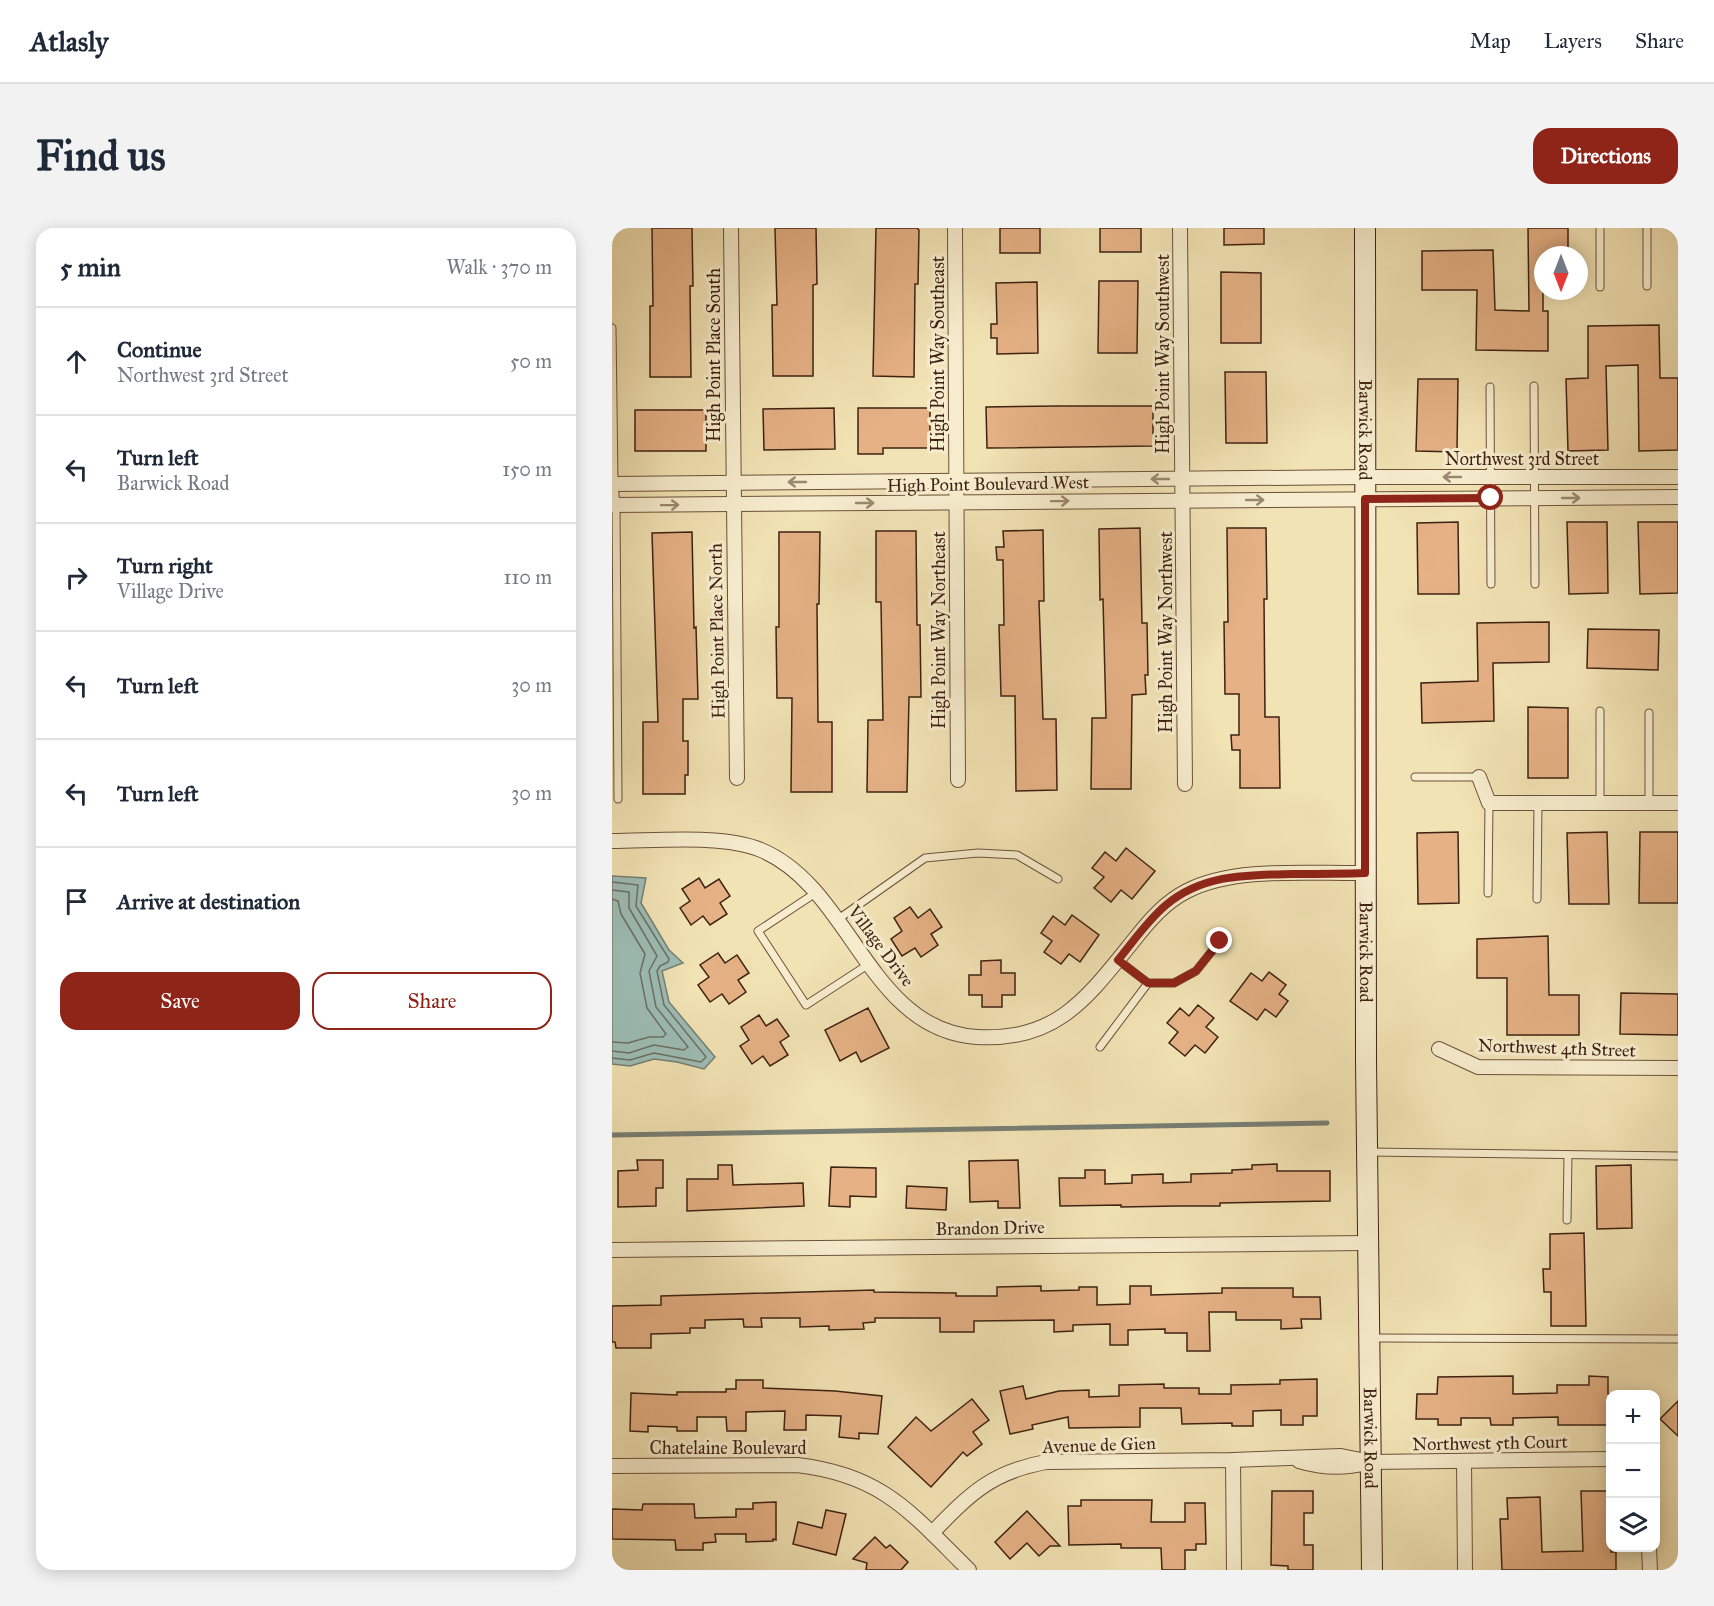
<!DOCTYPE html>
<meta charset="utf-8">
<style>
:root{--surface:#fff;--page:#f2f2f3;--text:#1f2937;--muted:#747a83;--line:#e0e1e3;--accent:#8f2418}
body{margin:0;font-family:"IM FELL Great Primer",serif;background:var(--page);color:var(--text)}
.controls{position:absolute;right:18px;bottom:18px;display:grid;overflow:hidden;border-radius:12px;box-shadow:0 3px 15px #0003}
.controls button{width:54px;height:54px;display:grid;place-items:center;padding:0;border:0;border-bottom:2px solid var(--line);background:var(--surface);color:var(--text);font:30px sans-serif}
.compass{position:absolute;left:922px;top:18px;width:54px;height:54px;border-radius:50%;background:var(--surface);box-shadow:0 3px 15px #0003;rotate:180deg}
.stop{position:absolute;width:18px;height:18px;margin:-14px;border:4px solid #8f2418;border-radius:50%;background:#fff}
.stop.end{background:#8f2418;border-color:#fff;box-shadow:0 2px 6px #0008}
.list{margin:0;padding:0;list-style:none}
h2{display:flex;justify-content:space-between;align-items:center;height:78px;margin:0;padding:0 24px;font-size:26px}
h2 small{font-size:20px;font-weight:400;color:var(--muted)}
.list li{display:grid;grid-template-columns:39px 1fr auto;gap:18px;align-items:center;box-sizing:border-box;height:108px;padding:0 24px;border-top:2px solid var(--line)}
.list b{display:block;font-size:22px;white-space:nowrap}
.list p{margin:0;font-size:20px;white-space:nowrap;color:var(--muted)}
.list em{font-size:20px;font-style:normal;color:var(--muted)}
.actions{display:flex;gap:12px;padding:18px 24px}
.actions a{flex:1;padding:14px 0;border:2px solid var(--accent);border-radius:18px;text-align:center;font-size:21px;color:var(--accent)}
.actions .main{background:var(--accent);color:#fff}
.icon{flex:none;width:33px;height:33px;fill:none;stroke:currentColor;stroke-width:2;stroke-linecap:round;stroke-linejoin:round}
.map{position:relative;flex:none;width:1066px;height:1342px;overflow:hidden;border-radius:18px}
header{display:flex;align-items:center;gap:36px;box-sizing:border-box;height:84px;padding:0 30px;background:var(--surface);border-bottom:2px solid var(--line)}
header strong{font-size:28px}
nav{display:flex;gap:33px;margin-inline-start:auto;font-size:21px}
.intro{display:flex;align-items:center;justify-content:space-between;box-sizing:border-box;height:144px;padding:0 36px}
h1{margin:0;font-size:42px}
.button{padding:15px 27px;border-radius:18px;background:var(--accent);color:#fff;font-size:21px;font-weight:700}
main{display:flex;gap:36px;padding:0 36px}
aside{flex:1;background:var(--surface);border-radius:18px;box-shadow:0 3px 15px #0003}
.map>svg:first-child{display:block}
</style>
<header>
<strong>Atlasly</strong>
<nav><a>Map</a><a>Layers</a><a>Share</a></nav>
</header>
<div class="intro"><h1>Find us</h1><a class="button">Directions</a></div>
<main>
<aside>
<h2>5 min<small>Walk · 370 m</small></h2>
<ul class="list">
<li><svg class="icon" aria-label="ahead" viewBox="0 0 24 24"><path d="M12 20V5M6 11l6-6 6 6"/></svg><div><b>Continue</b><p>Northwest 3rd Street</p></div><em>50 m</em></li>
<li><svg class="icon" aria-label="left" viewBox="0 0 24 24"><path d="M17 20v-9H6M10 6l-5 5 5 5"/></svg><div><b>Turn left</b><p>Barwick Road</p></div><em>150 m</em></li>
<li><svg class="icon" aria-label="right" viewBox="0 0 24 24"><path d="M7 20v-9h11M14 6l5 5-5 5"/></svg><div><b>Turn right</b><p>Village Drive</p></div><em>110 m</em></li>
<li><svg class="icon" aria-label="left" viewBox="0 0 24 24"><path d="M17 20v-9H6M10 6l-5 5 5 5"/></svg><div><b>Turn left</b></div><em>30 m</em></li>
<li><svg class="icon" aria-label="left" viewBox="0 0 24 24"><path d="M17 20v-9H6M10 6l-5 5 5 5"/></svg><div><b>Turn left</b></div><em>30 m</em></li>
<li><svg class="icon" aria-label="arrive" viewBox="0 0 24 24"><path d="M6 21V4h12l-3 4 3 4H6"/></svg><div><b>Arrive at destination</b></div></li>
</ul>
<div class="actions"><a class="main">Save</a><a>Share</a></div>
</aside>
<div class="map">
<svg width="1066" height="1342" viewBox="0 0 1066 1342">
<rect width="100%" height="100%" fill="#f2e3b4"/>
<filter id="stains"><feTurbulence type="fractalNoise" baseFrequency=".00333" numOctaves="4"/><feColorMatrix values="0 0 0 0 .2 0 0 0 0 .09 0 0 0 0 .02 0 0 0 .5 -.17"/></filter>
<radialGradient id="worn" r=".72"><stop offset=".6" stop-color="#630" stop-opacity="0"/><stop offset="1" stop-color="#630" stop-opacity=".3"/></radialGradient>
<path fill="#9dbdb5" stroke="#777f74" stroke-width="1.5" d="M 0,648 L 34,650 L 29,675 L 57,722 L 71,735 L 50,743 L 57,774 L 103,829 L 92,841 L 65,834 L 42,831 L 18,838 L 0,836 Z"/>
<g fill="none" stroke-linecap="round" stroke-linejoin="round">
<g stroke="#6e7064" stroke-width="1.5">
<path d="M 0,654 L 26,657 L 24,678 L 57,731 L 56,734 L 48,738 L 45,743 L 52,777 L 94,829 L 89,834 L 42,825 L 18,832 L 0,830"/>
<path d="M 0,662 L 17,664 L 17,680 L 45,728 L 37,743 L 44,779 L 76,819 L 72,822 L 42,817 L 17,825 L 0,823"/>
<path d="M 0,671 L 6,673 L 9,686 L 33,726 L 28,745 L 35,780 L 54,806 L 51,809 L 37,809 L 16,815 L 0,814"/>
</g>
<path stroke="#777f74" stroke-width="5" d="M 0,907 L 715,895"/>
</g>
<g fill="#e5b185" stroke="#3e2213" stroke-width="1.5">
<path d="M 40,0 L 80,0 L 81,58 L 78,58 L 79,149 L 38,149 L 38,78 L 41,78 Z"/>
<path d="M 163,0 L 204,0 L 205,56 L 201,57 L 201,148 L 161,148 L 160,77 L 165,77 Z"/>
<path d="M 264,0 L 305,0 L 307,2 L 306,56 L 303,56 L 302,149 L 261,148 Z"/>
<rect x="388" y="0" width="40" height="25"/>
<rect x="488" y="0" width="41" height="24"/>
<path d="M 612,0 L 652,0 L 652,16 L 612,17 Z"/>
<path d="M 916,0 L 956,0 L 956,27 L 931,27 L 931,83 L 936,83 L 936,123 L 864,122 L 865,62 L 810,62 L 810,23 L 881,22 L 883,82 L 917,83 Z"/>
<path d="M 609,44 L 649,45 L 649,115 L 609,115 Z"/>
<path d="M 487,53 L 526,53 L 525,125 L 486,125 Z"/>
<path d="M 425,54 L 426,125 L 385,126 L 385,110 L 379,110 L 379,96 L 385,96 L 384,55 Z"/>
<path d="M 1047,97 L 1048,150 L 1066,150 L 1066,222 L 1027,223 L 1026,137 L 994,138 L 996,222 L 956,223 L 954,151 L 976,150 L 976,98 Z"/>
<path d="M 613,144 L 654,144 L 655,215 L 614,215 Z"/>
<path d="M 806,151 L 846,151 L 845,224 L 804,223 Z"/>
<path d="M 446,178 L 541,178 L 541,218 L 375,220 L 374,179 Z"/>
<path d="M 222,180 L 223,221 L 152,222 L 151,181 Z"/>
<path d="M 246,180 L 318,180 L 318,220 L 271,220 L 271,226 L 246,226 Z"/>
<rect x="23" y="182" width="71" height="41"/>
<path d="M 846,294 L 847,366 L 806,366 L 805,295 Z"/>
<path d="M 955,294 L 995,294 L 996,365 L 957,366 Z"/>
<path d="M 1026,294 L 1066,294 L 1066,365 L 1028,366 Z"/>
<path d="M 528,300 L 530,395 L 535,395 L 536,447 L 533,447 L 534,466 L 520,467 L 519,561 L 479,561 L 480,490 L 494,490 L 491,371 L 488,372 L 487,301 Z"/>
<path d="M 615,300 L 654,300 L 655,371 L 652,371 L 653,489 L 667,489 L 668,560 L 628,560 L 628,522 L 620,522 L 619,507 L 627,507 L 627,466 L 613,466 L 612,394 L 616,394 Z"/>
<path d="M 431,302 L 432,373 L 427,373 L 431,491 L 444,491 L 445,562 L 404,563 L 403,468 L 389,468 L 387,397 L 392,397 L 391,332 L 385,332 L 384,319 L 392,319 L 391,303 Z"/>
<path d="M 264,303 L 304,303 L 305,397 L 308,397 L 309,469 L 297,469 L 295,564 L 255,564 L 256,492 L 271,492 L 269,374 L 264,374 Z"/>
<path d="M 80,304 L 82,400 L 84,399 L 86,471 L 71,471 L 71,513 L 76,513 L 76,547 L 73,547 L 73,566 L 31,566 L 31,494 L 46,494 L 40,305 Z"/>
<path d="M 167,304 L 208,304 L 207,376 L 205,376 L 206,494 L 220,494 L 220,564 L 179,564 L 180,470 L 165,470 L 164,399 L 167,399 Z"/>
<path d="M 937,394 L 937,434 L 881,435 L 882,493 L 810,495 L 809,455 L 866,453 L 865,395 Z"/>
<path d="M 976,401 L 1047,402 L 1046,442 L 975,440 Z"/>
<path d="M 916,479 L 956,480 L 956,550 L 916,550 Z"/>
<path d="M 846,604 L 847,675 L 806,676 L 805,605 Z"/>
<path d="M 995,604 L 997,676 L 957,676 L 955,605 Z"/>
<path d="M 1028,604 L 1066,604 L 1066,675 L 1027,675 Z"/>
<path d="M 514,620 L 543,643 L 520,671 L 509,662 L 499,674 L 482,660 L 492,649 L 480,640 L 493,624 L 504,633 Z"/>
<path d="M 87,650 L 93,660 L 107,651 L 118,668 L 108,675 L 115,686 L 98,697 L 91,688 L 79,697 L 68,680 L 78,673 L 70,661 Z"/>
<path d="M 298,679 L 306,690 L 318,681 L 330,699 L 319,706 L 326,717 L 309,729 L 303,720 L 290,728 L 279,711 L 290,703 L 282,690 Z"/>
<path d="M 460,687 L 487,707 L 468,734 L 457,726 L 449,736 L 432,724 L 440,713 L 429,705 L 441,688 L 453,697 Z"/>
<path d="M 936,708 L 937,767 L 967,767 L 967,807 L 895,807 L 895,750 L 865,750 L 865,711 Z"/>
<path d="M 106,725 L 113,735 L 125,727 L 137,745 L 126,752 L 134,764 L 117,776 L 110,766 L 98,774 L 86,757 L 97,749 L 88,737 Z"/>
<path d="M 389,732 L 389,745 L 403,745 L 403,767 L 390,767 L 390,779 L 370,779 L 370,767 L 357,767 L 357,747 L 369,747 L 369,733 Z"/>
<path d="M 657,744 L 674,757 L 667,766 L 676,773 L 664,789 L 653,781 L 645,792 L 618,773 L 639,745 L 650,753 Z"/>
<path d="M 1009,765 L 1066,766 L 1066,807 L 1008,806 Z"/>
<path d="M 586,777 L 602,790 L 594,799 L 606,809 L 593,825 L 583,817 L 573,828 L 557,815 L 566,804 L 555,795 L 568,780 L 577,788 Z"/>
<path d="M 256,780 L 277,820 L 249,834 L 244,824 L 228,833 L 213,802 Z"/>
<path d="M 147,787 L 154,798 L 165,791 L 177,808 L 168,814 L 176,827 L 158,838 L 151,828 L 140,836 L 128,818 L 137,812 L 129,799 Z"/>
<path d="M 25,932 L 51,932 L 51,960 L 44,960 L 44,978 L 6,979 L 6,943 L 26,942 Z"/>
<path d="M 406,932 L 408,980 L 386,980 L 386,973 L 358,974 L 357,933 Z"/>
<path d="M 665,936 L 665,943 L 718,943 L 718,973 L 608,975 L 608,978 L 565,978 L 509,979 L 509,977 L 448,978 L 447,950 L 473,950 L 473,942 L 493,942 L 493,956 L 520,955 L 520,947 L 551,946 L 551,955 L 579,954 L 579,946 L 620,945 L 620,942 L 640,941 L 640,937 Z"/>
<path d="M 106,937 L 120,937 L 121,957 L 191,955 L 192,978 L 75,983 L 75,951 L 106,951 Z"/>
<path d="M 1019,937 L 1020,1000 L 985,1001 L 984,938 Z"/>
<path d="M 219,939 L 264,940 L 264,969 L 238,968 L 238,979 L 217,978 Z"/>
<path d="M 295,958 L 335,960 L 334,982 L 294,980 Z"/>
<path d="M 972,1005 L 974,1098 L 939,1098 L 939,1064 L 932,1064 L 931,1041 L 938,1041 L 938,1006 Z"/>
<path d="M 429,1058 L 429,1063 L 467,1062 L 467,1059 L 485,1059 L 485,1077 L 518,1076 L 518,1058 L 539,1058 L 539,1067 L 610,1065 L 610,1060 L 681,1060 L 681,1069 L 708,1069 L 709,1091 L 689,1091 L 690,1100 L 669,1101 L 669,1092 L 624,1092 L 624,1084 L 597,1084 L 598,1123 L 575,1123 L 575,1105 L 553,1105 L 553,1101 L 516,1102 L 516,1117 L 498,1117 L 498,1096 L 461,1097 L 461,1103 L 442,1104 L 442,1092 L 362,1093 L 362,1104 L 328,1104 L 328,1090 L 263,1090 L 263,1094 L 251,1095 L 252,1101 L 217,1102 L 217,1098 L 188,1099 L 188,1090 L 149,1090 L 150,1099 L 132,1099 L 131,1091 L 93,1092 L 93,1100 L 78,1100 L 78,1105 L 39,1106 L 39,1120 L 4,1120 L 3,1114 L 0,1114 L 0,1078 L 49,1077 L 49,1068 L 262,1062 L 262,1064 L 344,1065 L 344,1068 L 385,1068 L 385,1059 Z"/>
<path d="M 901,1148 L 901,1166 L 945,1165 L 945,1157 L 977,1157 L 977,1148 L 996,1149 L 996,1166 L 999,1166 L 999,1197 L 946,1197 L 946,1189 L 901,1190 L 901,1197 L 879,1197 L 878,1190 L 849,1190 L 849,1197 L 826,1197 L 826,1191 L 804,1191 L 805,1166 L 825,1166 L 826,1149 Z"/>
<path d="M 705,1151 L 705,1188 L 691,1188 L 691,1197 L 669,1197 L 669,1182 L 641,1183 L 641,1198 L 620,1198 L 620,1195 L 570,1196 L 569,1180 L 528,1180 L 528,1199 L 457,1200 L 456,1189 L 420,1197 L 421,1201 L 398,1206 L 388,1163 L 411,1158 L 414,1171 L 447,1163 L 477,1162 L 477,1169 L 507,1168 L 507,1157 L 552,1156 L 552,1160 L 587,1160 L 587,1166 L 619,1166 L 619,1157 L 668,1156 L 668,1152 Z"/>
<path d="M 124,1152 L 151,1152 L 151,1160 L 223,1163 L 270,1168 L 266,1206 L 247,1205 L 247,1211 L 227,1209 L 229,1188 L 194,1187 L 194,1202 L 172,1202 L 173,1183 L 134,1184 L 134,1203 L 115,1203 L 114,1189 L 85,1189 L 85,1203 L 65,1203 L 65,1199 L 36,1198 L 36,1204 L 18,1203 L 19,1165 L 65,1167 L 65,1164 L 114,1164 L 114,1161 L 124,1161 Z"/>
<path d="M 360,1171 L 377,1192 L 361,1204 L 370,1216 L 355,1228 L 351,1224 L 319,1259 L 276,1219 L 304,1189 L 319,1203 Z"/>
<path d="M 1066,1173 L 1066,1208 L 1048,1191 Z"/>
<path d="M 660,1263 L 701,1263 L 701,1285 L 692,1285 L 692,1317 L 701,1317 L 701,1342 L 676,1342 L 676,1338 L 659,1337 Z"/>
<path d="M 969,1263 L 997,1263 L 999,1324 L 1004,1324 L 1004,1342 L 890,1342 L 888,1291 L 896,1291 L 895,1270 L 928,1269 L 930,1324 L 971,1323 Z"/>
<path d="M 469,1272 L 540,1272 L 539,1294 L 573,1294 L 573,1275 L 593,1275 L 594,1316 L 584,1316 L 584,1322 L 573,1322 L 573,1342 L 550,1342 L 549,1320 L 509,1320 L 509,1316 L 457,1317 L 456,1278 L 469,1278 Z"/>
<path d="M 164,1274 L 164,1312 L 161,1311 L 161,1313 L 134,1314 L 134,1306 L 103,1306 L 104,1314 L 91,1315 L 91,1322 L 64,1322 L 63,1312 L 0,1311 L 0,1281 L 30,1282 L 31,1276 L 82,1276 L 83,1290 L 124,1289 L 124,1281 L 141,1281 L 141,1275 Z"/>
<path d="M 214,1282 L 234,1286 L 224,1327 L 181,1316 L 186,1294 L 210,1300 Z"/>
<path d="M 415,1283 L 448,1318 L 438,1318 L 427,1328 L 415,1315 L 398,1331 L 383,1314 Z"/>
<path d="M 263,1309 L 274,1320 L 278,1317 L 296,1334 L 289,1342 L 254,1342 L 255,1335 L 241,1331 Z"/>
</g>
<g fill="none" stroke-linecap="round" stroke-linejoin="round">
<g stroke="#6b523b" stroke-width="9">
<g id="lane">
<path d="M 988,0 L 988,59"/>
<path d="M 1035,0 L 1035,58"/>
<path d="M 0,100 L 2,256 L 4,277 L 6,571"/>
<path d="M 922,158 L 923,356"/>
<path d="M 878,159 L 879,356"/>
<path d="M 988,483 L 988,575"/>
<path d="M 1037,485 L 1037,575"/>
<path d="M 803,549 L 867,549"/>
<path d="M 205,664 L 146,703 L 194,777 L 257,736"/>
<path d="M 876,665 L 877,575"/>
<path d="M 925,671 L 926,575"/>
<path d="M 225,692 L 313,630 L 366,625 L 405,627 L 446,651"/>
<path d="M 506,732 L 536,755 L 562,755 L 584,743 L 608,713"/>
<path d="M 488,819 L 536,755"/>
<path d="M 757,924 L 1066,928"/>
<path d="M 955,992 L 956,927"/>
<path d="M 759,1110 L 1066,1111"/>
</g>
</g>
<g stroke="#6b523b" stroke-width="16">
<g id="street">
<path d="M 119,0 L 125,550"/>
<path d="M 343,0 L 346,552"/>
<path d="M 568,0 L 573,556"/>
<path d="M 0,256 L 753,249 L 1066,249"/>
<path d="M 0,277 L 1066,269"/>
<path d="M 867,549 L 877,575 L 1066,575"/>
<path d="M 0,613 C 42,613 111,606 149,622 C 240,660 256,802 365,809 C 445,814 476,769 522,712 C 537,693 553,674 575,663 C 623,638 699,646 753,645"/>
<path d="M 827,821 L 866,839 L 1066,840"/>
<path d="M 0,1022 L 755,1015"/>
<path d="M 621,1232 L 622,1342"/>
<path d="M 687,1233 C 710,1240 731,1241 754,1235"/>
<path d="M 852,1233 L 853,1342"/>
<path d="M 0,1238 L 185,1237 C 271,1247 299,1285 357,1342"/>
<path d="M 320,1305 C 358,1266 379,1244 434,1234 L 621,1232 L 729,1228 L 759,1234 L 999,1231"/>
<path d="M 1037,1320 L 1038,1342"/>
</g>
</g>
<g stroke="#3e2213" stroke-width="22">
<g id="secondary">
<path id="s1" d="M 753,0 L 754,833 L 760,1342"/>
</g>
</g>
<use href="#lane" stroke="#f7edce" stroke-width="7"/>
<use href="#street" stroke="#f7edce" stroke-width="14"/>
<use href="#secondary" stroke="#f7edce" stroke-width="20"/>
</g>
<defs><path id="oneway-shaft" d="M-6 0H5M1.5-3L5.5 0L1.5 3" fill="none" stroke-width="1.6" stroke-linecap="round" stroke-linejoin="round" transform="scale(1.5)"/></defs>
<g stroke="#9a8870">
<use href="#oneway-shaft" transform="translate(840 249) rotate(180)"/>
<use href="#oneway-shaft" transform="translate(548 251) rotate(180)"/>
<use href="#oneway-shaft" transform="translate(185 254) rotate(180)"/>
<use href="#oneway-shaft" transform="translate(959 270)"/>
<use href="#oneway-shaft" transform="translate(643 272)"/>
<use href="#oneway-shaft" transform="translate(448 273) rotate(-1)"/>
<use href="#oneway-shaft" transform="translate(253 275)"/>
<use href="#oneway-shaft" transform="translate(58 277) rotate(-1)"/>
</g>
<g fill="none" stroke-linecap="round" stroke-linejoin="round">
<path stroke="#8f2418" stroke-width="8" d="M 608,713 L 584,743 L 562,755 L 536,755 L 506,732 C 521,714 535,693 554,677 C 591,646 635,647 680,646 C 704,646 729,646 753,645 L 753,271 L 879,270"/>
</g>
<g text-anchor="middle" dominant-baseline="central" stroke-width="6" stroke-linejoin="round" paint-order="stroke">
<g font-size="18" fill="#3e2213" stroke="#f7edce">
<text transform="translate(326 126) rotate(-90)">High Point Way Southeast</text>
<text transform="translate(551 126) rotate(-90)">High Point Way Southwest</text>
<text transform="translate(102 127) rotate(-90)">High Point Place South</text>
<text stroke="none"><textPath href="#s1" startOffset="202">Barwick Road</textPath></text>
<text x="910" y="231">Northwest 3rd Street</text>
<text transform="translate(376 256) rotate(-1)">High Point Boulevard West</text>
<text transform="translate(327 402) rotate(-90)">High Point Way Northeast</text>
<text transform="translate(105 403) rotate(-91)">High Point Place North</text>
<text transform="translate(554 404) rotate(-90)">High Point Way Northwest</text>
<text transform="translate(269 718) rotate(53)">Village Drive</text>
<text stroke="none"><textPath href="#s1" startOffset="724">Barwick Road</textPath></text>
<text transform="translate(945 820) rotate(2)">Northwest 4th Street</text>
<text transform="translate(378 1000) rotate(-1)">Brandon Drive</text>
<text stroke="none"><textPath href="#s1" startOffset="1210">Barwick Road</textPath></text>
<text transform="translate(878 1215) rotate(-1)">Northwest 5th Court</text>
<text transform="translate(487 1217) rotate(-2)">Avenue de Gien</text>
<text x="116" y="1220">Chatelaine Boulevard</text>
</g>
</g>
<rect width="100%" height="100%" filter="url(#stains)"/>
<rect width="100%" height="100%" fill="url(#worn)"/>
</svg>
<div class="controls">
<button>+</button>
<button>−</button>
<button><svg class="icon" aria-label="layers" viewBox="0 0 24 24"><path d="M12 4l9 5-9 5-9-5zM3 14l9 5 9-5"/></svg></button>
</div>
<svg class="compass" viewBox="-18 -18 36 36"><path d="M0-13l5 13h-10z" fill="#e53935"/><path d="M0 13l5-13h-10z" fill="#747a83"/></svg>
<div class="stop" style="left:879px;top:270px"></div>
<div class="stop end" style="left:608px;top:713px"></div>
</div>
</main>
